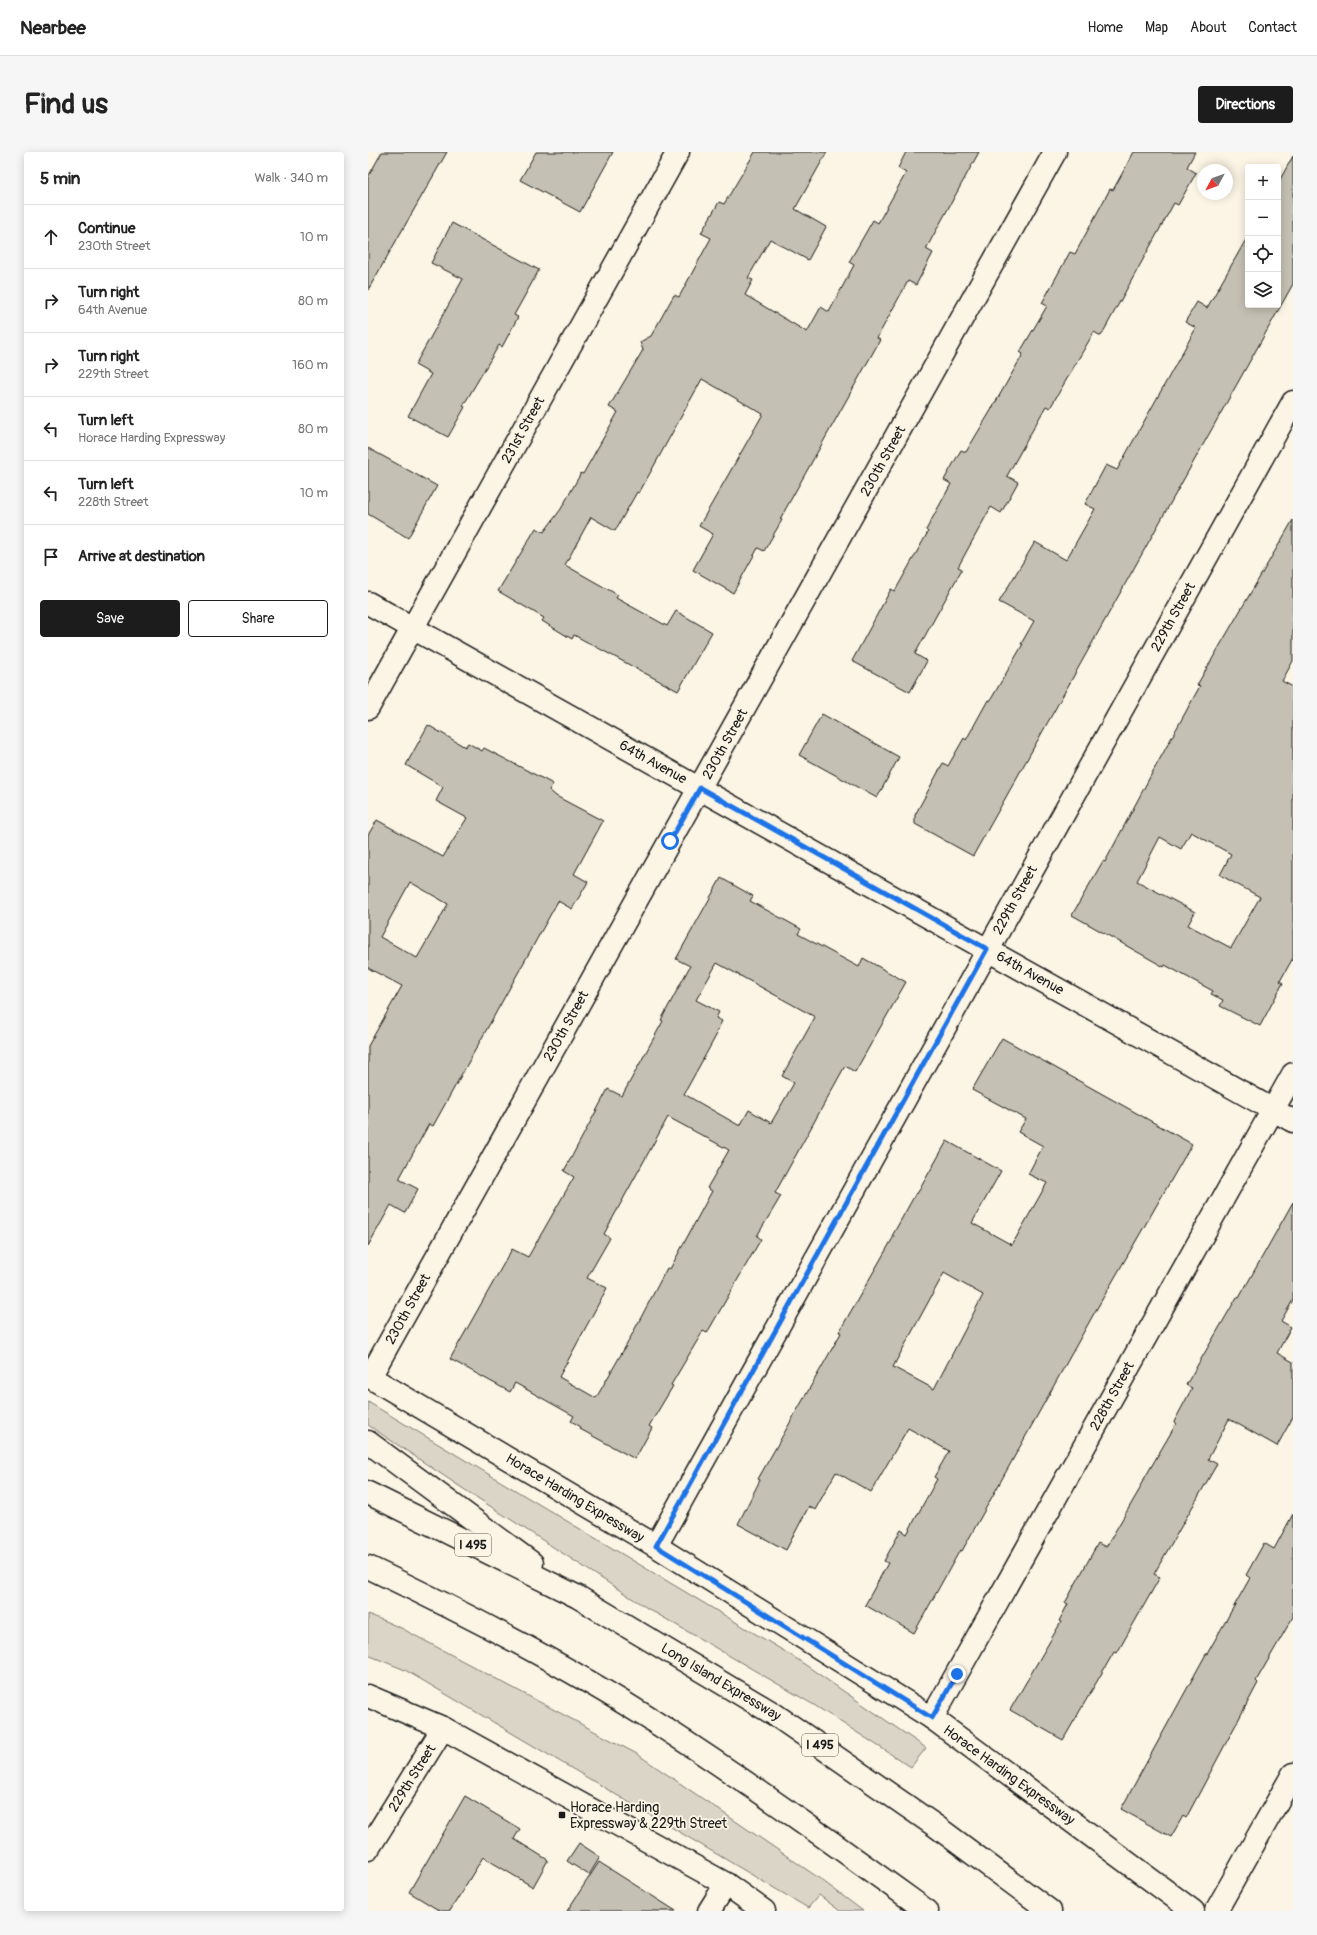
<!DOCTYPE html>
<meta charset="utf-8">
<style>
:root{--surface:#fff;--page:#f6f6f6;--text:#222;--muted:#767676;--line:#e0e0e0;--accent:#1c1c1c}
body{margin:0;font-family:Pangolin,sans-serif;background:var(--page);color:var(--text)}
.controls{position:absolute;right:12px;top:12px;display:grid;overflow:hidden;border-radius:4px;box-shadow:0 2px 10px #0003}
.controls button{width:36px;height:36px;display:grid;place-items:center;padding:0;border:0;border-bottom:1px solid var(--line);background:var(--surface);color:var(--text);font:20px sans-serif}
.compass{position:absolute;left:829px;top:12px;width:36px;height:36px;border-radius:50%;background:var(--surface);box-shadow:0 2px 10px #0003;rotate:229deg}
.stop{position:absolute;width:12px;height:12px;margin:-9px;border:3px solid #1a73e8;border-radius:50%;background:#fff}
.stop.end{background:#1a73e8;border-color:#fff;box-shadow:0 1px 4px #0008}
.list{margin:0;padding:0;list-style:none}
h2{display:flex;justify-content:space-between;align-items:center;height:52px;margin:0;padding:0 16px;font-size:17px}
h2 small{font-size:13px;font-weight:400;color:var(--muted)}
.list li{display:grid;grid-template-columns:26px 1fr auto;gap:12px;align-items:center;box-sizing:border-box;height:64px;padding:0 16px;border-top:1px solid var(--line)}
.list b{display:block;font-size:15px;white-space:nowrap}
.list p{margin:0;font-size:13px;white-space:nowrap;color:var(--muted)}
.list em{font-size:13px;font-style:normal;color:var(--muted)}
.actions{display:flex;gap:8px;padding:12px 16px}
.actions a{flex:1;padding:9px 0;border:1px solid var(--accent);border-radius:4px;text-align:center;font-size:14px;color:var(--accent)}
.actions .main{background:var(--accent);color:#fff}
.icon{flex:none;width:22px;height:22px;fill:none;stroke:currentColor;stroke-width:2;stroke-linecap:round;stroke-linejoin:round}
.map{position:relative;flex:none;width:925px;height:1759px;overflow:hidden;border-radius:4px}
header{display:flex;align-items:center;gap:24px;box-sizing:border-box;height:56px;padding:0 20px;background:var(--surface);border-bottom:1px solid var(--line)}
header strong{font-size:19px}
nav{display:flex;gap:22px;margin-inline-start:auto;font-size:14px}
.intro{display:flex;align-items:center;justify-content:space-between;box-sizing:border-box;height:96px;padding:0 24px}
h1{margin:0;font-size:28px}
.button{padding:10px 18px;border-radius:4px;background:var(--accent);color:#fff;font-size:14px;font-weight:700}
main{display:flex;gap:24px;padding:0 24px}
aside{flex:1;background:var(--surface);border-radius:4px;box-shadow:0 2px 10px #0003}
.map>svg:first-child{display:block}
</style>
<header>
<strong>Nearbee</strong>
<nav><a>Home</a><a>Map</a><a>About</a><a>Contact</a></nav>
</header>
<div class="intro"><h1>Find us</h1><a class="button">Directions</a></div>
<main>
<aside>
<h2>5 min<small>Walk · 340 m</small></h2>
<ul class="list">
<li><svg class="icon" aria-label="ahead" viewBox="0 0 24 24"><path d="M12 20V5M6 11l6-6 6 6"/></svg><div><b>Continue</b><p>230th Street</p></div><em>10 m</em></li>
<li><svg class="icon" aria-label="right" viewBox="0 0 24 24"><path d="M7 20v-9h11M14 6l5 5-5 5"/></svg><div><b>Turn right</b><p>64th Avenue</p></div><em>80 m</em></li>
<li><svg class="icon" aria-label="right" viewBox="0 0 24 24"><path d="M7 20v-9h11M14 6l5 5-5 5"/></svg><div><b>Turn right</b><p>229th Street</p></div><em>160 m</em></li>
<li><svg class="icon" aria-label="left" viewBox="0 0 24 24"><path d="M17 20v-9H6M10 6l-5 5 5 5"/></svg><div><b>Turn left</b><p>Horace Harding Expressway</p></div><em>80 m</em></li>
<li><svg class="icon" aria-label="left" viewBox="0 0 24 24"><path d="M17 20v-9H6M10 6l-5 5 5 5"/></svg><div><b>Turn left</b><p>228th Street</p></div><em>10 m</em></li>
<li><svg class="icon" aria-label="arrive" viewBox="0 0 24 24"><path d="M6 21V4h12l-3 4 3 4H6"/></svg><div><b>Arrive at destination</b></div></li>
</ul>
<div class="actions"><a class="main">Save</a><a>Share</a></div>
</aside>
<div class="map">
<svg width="925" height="1759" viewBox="0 0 925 1759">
<rect width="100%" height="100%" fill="#fcf5e5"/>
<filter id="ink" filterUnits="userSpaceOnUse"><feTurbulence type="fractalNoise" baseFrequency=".025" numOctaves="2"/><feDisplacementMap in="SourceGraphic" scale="8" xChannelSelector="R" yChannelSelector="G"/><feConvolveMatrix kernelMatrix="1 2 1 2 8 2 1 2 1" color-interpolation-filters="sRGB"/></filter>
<g filter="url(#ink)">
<g fill="#dbd5c8" stroke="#7c7872">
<path d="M 0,1250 L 426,1505 L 558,1596 L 543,1615 L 446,1553 L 279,1456 L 88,1332 L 0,1273 Z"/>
<path d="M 0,1462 L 33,1476 L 269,1602 L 451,1726 L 495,1759 L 472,1759 L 451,1743 L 440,1756 L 37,1518 L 0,1503 Z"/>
</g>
<g fill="#c4c0b3" stroke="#1c1c1c" fill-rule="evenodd">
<path d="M 14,0 L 79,0 L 0,138 L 0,25 Z"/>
<path d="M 168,0 L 245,0 L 212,60 L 152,28 Z"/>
<path d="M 387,0 L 459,0 L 427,57 L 458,75 L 440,108 L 402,87 L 380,126 L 385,128 L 377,143 L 439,180 L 453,155 L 461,160 L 486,113 L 481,110 L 505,68 L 510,71 L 538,21 L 530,16 L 538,0 L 611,0 L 558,97 L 565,101 L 548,133 L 540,129 L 509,186 L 512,188 L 412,367 L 414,368 L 396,399 L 390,396 L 365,441 L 325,418 L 345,382 L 331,374 L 395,262 L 334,227 L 271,341 L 269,340 L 247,379 L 223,365 L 197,413 L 250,443 L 248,446 L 299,474 L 308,459 L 344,480 L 310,539 L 206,483 L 204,487 L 174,469 L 176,466 L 130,439 L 168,376 L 176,380 L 193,357 L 213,321 L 215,322 L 250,260 L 241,255 L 275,198 L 272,190 L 283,184 L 306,143 L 311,145 L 343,86 L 333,81 L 351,50 L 356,52 Z"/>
<path d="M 766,0 L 827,0 L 819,15 L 828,21 L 810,53 L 806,51 L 733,184 L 726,180 L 682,256 L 678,254 L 639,324 L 650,330 L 633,361 L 623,355 L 590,415 L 594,417 L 547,502 L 559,509 L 542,540 L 484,509 L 523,437 L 527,439 L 560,380 L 558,378 L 583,332 L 576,328 L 593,298 L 598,300 L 622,260 L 655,202 L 652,200 L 679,154 L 674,151 L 702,100 L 707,102 L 742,37 L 745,38 Z"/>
<path d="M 925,4 L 925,132 L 605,704 L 547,672 L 547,663 L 575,611 L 580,614 L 596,586 L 598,588 L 620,548 L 622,549 L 655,492 L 653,492 L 666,469 L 631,450 L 667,390 L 698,408 L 727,357 L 717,352 L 738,313 L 749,318 L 828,176 L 817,170 L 829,150 L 839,156 L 880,84 L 880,153 L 910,153 L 910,31 Z"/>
<path d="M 84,71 L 171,118 L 146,163 L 150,165 L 134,195 L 131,193 L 95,254 L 97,255 L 80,285 L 40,264 L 63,222 L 47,213 L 95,127 L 63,111 Z"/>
<path d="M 0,296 L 69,334 L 40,386 L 0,362 Z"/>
<path d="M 925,368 L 925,509 L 914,529 L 925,535 L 925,806 L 912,829 L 915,831 L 892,874 L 852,854 L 855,848 L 843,842 L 845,839 L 797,813 L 796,815 L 704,763 L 735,709 L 737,710 L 783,623 L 832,534 L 829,533 ZM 823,680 L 863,702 L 852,723 L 892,745 L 863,796 L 820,773 L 827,760 L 769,729 L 792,685 L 813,697 Z"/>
<path d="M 454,562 L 531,605 L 509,646 L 431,603 Z"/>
<path d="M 60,573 L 97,595 L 100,591 L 114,599 L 116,596 L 185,632 L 181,638 L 188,644 L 235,669 L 206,722 L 220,730 L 204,757 L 190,749 L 65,974 L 61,972 L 31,1027 L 50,1037 L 37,1061 L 23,1053 L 0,1094 L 0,894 L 34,834 L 0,816 L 0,683 L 9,668 L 75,705 L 99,666 L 68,649 L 75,635 L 38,613 ZM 42,730 L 80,752 L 49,806 L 12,785 Z"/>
<path d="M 353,726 L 385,744 L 382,749 L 433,777 L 430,782 L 491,815 L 495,806 L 538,830 L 487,920 L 477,914 L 407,1041 L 413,1044 L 389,1084 L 393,1087 L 339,1181 L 335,1179 L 303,1233 L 305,1234 L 281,1274 L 284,1276 L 267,1307 L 212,1277 L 213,1275 L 203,1269 L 206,1264 L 147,1231 L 142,1240 L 82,1207 L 144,1097 L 160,1105 L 206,1025 L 196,1019 L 240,937 L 254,944 L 295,869 L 293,868 L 322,814 L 308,807 ZM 349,811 L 447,865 L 414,924 L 426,931 L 403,971 L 381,958 L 372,974 L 316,942 L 349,882 L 348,881 L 354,869 L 348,866 L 351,860 L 328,848 ZM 300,965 L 361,998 L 339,1036 L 344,1039 L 302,1117 L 299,1116 L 259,1192 L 228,1246 L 191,1225 L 239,1136 L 219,1126 L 242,1086 L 236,1082 Z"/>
<path d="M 634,886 L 824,992 L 724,1165 L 594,1399 L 592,1398 L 546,1481 L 497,1453 L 520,1411 L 516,1409 L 533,1378 L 539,1382 L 569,1327 L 566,1325 L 581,1299 L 540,1276 L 503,1340 L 468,1320 L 447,1358 L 441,1354 L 418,1398 L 370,1372 L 392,1328 L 390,1327 L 473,1181 L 471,1180 L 526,1084 L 524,1084 L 548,1041 L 549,1042 L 579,989 L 633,1019 L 604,1071 L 644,1093 L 679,1031 L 660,1022 L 675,994 L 650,980 L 658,967 L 604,938 ZM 576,1121 L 615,1143 L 566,1237 L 525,1215 Z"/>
<path d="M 925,1050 L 925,1148 L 913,1169 L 923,1175 L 909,1201 L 925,1210 L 925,1265 L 909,1294 L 861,1267 L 840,1307 L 849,1312 L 786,1422 L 792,1425 L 749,1501 L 746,1500 L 695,1588 L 642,1558 L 693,1470 L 691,1469 L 700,1452 L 697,1451 L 730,1391 L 738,1395 L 773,1335 L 772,1334 L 808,1272 L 806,1270 L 824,1236 L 818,1233 L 869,1145 L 871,1146 Z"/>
<path d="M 925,1362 L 925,1465 L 888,1529 L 890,1531 L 818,1666 L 815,1664 L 803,1685 L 753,1657 L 838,1502 L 839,1502 L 882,1426 L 878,1423 L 896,1391 L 906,1397 Z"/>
<path d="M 97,1644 L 152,1677 L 146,1687 L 180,1708 L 165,1735 L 115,1705 L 82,1759 L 72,1759 L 41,1740 Z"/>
<path d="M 211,1691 L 232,1705 L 221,1723 L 199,1709 Z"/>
<path d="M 231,1710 L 308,1759 L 199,1759 Z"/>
</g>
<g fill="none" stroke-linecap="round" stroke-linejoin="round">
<g stroke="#1c1c1c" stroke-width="25">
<g id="minor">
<path d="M 0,451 L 925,969"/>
<path d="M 0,556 L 310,0"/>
<path d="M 2,1225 L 687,0"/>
<path d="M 288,1394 L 925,250"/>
<path d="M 564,1566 L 925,922"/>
<path d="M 0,1697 L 75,1576"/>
<path d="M 341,1759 L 358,1732"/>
<path d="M 848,1759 L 925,1622"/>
</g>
</g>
<g stroke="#1c1c1c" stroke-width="25">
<g id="major">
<path d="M 0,1224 L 288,1394 L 564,1566 L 825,1759"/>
<path d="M 0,1544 L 75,1576 L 358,1732 L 396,1759"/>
</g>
</g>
<g stroke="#1c1c1c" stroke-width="25">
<g id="highway">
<path d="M 0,1290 L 164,1411"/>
<path d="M 0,1341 L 210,1445 L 406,1562 L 569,1675 L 682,1759"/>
<path d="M 0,1415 C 101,1463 202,1515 296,1576 C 386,1634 473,1697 559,1759"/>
</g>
</g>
<use href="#minor" stroke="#fcf5e5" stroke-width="22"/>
<use href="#major" stroke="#fcf5e5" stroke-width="22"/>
<use href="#highway" stroke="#fcf5e5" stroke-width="22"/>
</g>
</g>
<g fill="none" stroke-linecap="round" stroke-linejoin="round" filter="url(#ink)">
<path stroke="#1a73e8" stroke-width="5" d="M 302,689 L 332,636 L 619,797 L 288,1394 L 564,1566 L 589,1522"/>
</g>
<rect fill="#1c1c1c" stroke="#fcf5e5" stroke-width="1.5" x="190" y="1659" width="8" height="8" rx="2"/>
<g text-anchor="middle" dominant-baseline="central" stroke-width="3.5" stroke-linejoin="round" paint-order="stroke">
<g fill="#fcf5e5" stroke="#5f5d58" stroke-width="1">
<rect x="87" y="1382" width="36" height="22" rx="3"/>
<rect x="434" y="1582" width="36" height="22" rx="3"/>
</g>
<g font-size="13" font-weight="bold" fill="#1c1c1c">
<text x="105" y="1393">I 495</text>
<text x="452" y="1593">I 495</text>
</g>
<g font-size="14" fill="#1c1c1c" stroke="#fcf5e5">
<text transform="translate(155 278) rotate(-61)">231st Street</text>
<text transform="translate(515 309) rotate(-61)">230th Street</text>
<text transform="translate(805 465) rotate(-61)">229th Street</text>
<text transform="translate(357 592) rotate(-61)">230th Street</text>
<text transform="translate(285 610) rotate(29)">64th Avenue</text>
<text transform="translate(647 748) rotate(-61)">229th Street</text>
<text transform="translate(662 821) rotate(29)">64th Avenue</text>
<text transform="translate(198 874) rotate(-61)">230th Street</text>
<text transform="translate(40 1157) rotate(-61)">230th Street</text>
<text transform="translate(744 1244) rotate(-61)">228th Street</text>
<text transform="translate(207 1346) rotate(31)">Horace Harding Expressway</text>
<text transform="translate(353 1530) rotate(31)">Long Island Expressway</text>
<text transform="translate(641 1623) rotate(36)">Horace Harding Expressway</text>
<text transform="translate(44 1626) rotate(-58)">229th Street</text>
</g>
<g font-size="14" fill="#1c1c1c" stroke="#fcf5e5" text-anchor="start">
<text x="202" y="1655">Horace Harding<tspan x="202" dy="16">Expressway &amp; 229th Street</tspan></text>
</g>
</g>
</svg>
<div class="controls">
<button>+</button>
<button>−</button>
<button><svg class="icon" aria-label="locate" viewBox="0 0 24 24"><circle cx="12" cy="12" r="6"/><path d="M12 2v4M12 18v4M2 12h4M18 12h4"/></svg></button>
<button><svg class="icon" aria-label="layers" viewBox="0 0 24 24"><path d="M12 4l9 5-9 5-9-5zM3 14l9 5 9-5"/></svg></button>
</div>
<svg class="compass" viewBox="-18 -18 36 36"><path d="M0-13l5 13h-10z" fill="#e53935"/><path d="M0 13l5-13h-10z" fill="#767676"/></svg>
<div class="stop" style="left:302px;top:689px"></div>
<div class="stop end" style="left:589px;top:1522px"></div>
</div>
</main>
